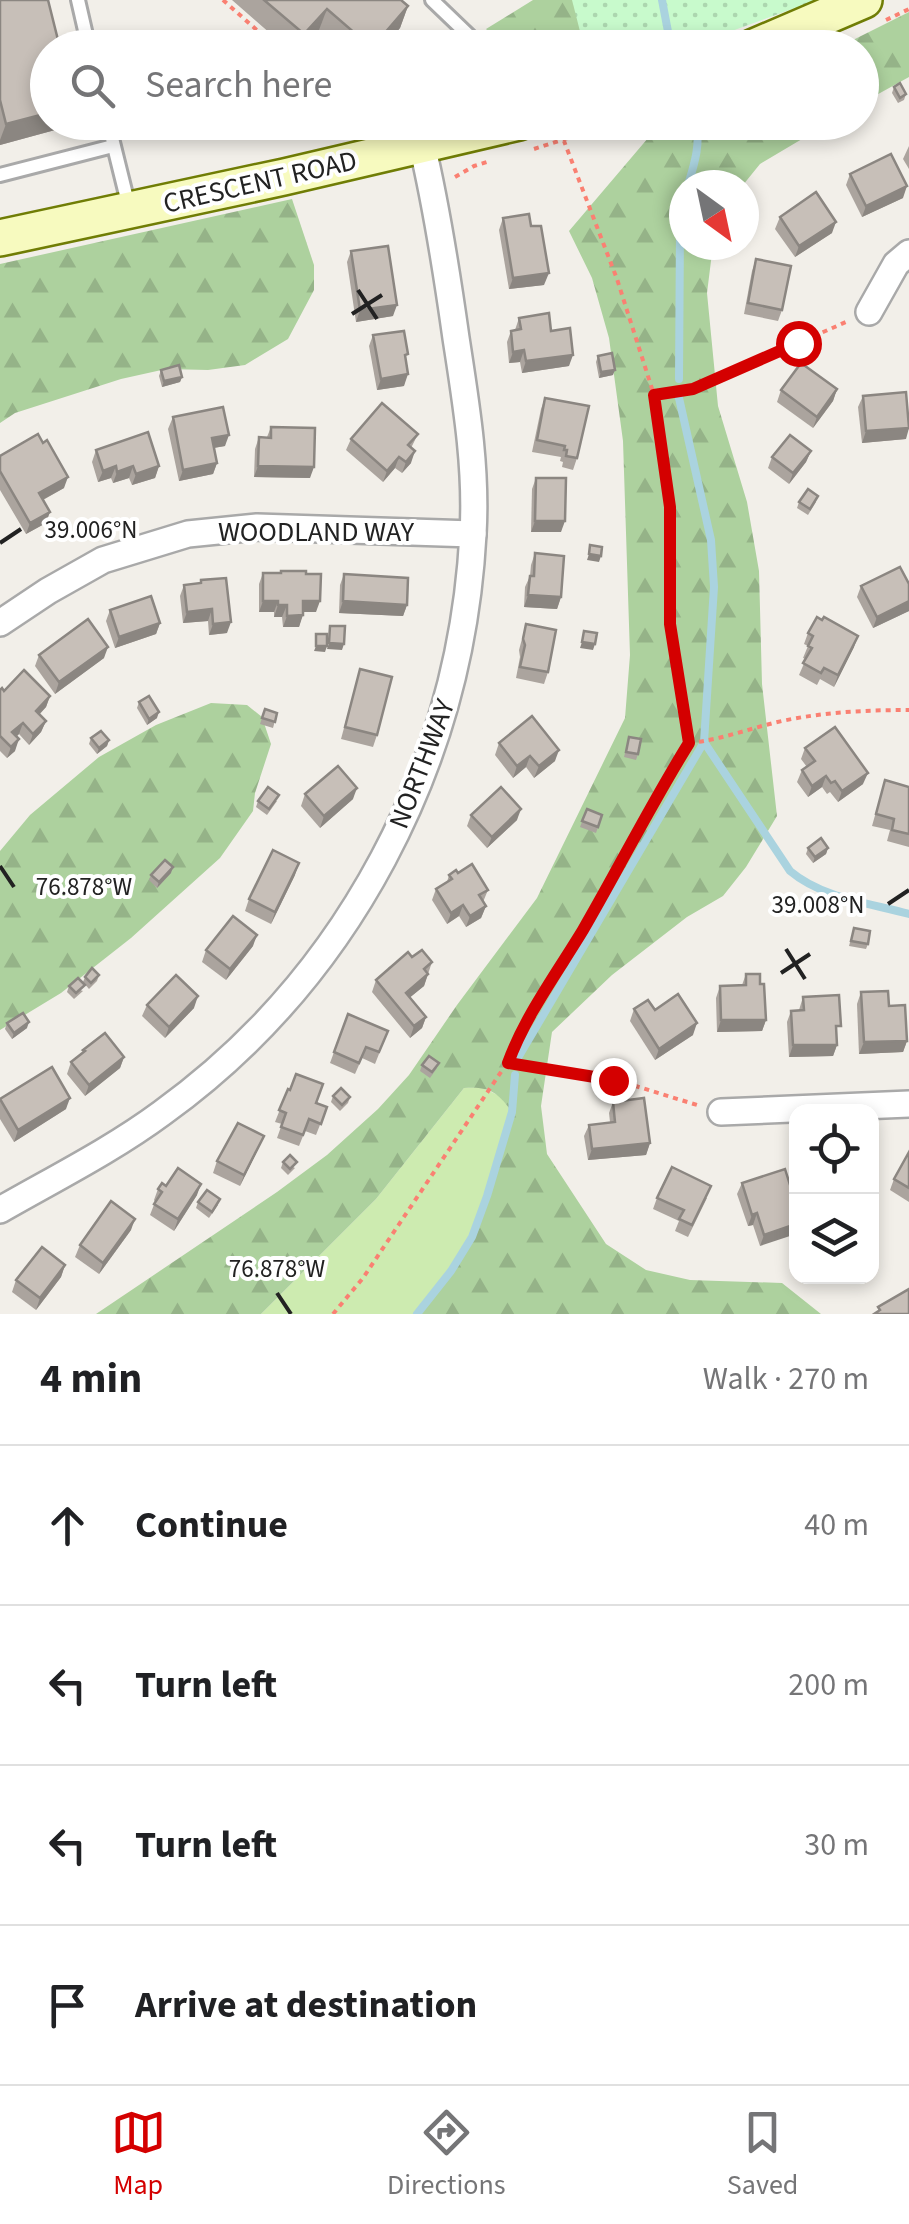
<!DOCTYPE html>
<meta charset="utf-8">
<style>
:root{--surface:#fff;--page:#f6f6f6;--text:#202124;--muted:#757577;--line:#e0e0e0;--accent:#d40000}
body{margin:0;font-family:"Source Sans 3",sans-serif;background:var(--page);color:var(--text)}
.controls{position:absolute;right:30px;bottom:30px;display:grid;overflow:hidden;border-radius:20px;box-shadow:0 5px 15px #0003}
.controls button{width:90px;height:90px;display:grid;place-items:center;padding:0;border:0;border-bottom:2px solid var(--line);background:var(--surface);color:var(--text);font:50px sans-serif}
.compass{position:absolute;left:669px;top:170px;width:90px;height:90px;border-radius:50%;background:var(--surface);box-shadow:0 5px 15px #0003;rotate:147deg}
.stop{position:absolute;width:30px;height:30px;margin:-22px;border:8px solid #d40000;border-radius:50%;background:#fff}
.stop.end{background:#d40000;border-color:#fff;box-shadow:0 2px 10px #0008}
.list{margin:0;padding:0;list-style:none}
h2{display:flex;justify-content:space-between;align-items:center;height:130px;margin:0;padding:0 40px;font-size:42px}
h2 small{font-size:32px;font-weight:400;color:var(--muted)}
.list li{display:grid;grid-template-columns:65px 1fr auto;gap:30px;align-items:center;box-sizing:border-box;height:160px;padding:0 40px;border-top:2px solid var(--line)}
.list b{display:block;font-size:38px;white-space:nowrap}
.list em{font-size:32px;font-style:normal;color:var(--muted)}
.icon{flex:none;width:55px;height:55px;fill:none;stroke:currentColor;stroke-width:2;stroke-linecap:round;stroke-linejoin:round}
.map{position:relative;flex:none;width:909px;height:1314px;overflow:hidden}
.search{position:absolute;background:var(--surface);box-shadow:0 5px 15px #0003;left:30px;right:30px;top:30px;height:110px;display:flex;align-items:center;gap:25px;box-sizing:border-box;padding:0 35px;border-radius:55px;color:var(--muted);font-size:38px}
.sheet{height:770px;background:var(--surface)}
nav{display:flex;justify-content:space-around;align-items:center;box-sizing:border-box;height:140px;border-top:2px solid var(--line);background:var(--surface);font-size:28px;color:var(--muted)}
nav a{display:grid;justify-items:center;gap:5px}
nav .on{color:var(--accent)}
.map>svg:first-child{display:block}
</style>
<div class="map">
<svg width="909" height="1314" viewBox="0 0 909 1314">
<defs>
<pattern id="forest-firs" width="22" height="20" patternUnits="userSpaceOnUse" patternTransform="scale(2.5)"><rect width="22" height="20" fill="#add19e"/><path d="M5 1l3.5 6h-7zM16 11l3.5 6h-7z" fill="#95b388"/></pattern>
<pattern id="park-dots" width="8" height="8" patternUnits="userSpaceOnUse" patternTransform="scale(2.5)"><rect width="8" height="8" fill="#c8facc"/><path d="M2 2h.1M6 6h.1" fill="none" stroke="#acd6af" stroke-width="1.8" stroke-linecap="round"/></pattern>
</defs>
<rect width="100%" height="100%" fill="#f2efe9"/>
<path fill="#cdebb0" d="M 480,1087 L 500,1096 L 512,1112 C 499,1153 491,1199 471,1238 C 457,1265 436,1289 417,1314 L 261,1314 L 376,1199 L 464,1088 Z"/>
<g fill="url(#forest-firs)">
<path d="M 533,0 L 811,0 L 687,47 L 504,47 L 486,29 Z"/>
<path d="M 909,12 L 909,77 L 862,103 L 862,48 L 839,47 Z"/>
<path d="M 672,123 L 829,123 L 760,164 L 743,185 L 684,185 L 684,245 L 713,245 L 707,293 L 718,406 L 747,502 L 759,571 L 762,684 L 777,816 L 746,867 L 723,896 L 687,917 L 612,975 L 552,1032 L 541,1106 L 547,1154 L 606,1244 L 646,1270 L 690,1280 L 782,1283 L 821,1314 L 417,1314 C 436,1289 457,1265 471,1238 C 491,1199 499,1154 512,1112 C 498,1092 489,1086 464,1088 L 376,1199 L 261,1314 L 96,1314 L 277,1192 L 327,1155 L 378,1109 L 409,1075 L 457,1005 L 537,898 L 625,718 L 630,655 L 623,441 L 609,338 L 592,278 L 569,231 L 654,131 Z"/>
<path d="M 292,199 L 314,265 L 314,290 L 288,339 L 245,365 L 208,370 L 166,369 L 121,379 L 15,413 L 0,423 L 0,264 Z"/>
<path d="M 211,703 L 247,705 L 262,717 L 271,744 L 255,793 L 253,811 L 220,858 L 131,938 L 61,993 L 0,1030 L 0,851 L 30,815 L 99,757 L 156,725 Z"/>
</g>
<path fill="url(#park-dots)" d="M 572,0 L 817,0 L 688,47 L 584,47 Z"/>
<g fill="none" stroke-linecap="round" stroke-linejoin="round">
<g stroke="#aad3df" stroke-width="8">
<path d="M 662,0 L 670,42"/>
<path d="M 688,185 C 694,165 701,144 696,122"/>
<path d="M 679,379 L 680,229 L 684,205"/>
<path d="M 704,742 L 790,871 C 822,898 869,903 909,914"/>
<path d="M 519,1056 L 704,742 L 714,587 L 711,540 L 679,398"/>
<path d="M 417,1314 L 451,1271 L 472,1237 L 487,1196 L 512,1112 L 515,1075"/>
</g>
<g stroke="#a9a9a9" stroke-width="18">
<g id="lane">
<path d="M 78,0 L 89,48"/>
<path d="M 432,0 L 482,48"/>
<path d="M 108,122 L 129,207"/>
<path d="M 0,175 L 113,146"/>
</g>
</g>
<g stroke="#a9a9a9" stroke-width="30">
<g id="street">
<path d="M 869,312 L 896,264 L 909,253"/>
<path d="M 0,623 L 48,591 L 103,560 L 188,534 L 257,527 L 473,534"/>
<path d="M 721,1112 L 909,1104"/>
<path d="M 0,1210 C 54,1179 112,1150 162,1113 C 349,978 461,763 473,534 C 477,468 466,403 456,338 C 447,274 437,209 422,145"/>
</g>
</g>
<g stroke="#707d05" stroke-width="40">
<g id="secondary">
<path d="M 752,48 L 864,0"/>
<path d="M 0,238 L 284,177 L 519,122"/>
</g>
</g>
<g stroke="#fa8072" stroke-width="4" stroke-dasharray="5 5" stroke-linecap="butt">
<path d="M 223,0 L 277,48"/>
<path d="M 886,20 L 909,9"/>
<path d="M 316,48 L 321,41 L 329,48"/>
<path d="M 534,149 L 617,122"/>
<path d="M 455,177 L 474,166 L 487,162"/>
<path d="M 655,395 L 693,389 L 846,322"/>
<path d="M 689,743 C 721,740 750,728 782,721 C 824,712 867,710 909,710"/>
<path d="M 507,1063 L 613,1079 L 697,1105"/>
<path d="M 333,1314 L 363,1278 L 507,1063 C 525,1016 557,974 583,930 C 619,868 651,805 689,743 L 670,625 L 669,507 L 654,395 L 617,279 L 564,141"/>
</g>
<use href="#lane" stroke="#fff" stroke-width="12"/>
<use href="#street" stroke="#fff" stroke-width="25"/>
<use href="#secondary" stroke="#f7fabf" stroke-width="35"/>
</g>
<g fill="#aba49e">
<path d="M 0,0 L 48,122 L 68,122 L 66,127 L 0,145 Z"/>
<path d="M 232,0 L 401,0 L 408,6 L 400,28 L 383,48 L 339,48 L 319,30 L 304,48 L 287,48 Z"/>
<path d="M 894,87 L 906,94 L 904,100 L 898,103 L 892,93 Z"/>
<path d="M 909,146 L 909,169 L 903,159 Z"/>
<path d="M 850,174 L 903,198 L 862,217 L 846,185 Z"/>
<path d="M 780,217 L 832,233 L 795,257 L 775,229 Z"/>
<path d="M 503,218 L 544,285 L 509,289 L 499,230 Z"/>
<path d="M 351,251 L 393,316 L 356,322 L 347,262 Z"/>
<path d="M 756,259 L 782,310 L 778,321 L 744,314 L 752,271 Z"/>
<path d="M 519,318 L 551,331 L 569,366 L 522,373 L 520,362 L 509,363 L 507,342 L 511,331 L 515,330 Z"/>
<path d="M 373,335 L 406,361 L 404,386 L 377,390 L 369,346 Z"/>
<path d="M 598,356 L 613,375 L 599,378 L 596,362 Z"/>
<path d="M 161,370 L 182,377 L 180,382 L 162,387 L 159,376 Z"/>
<path d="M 837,389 L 833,401 L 813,428 L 777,402 L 781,390 Z"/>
<path d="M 863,396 L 906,439 L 862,443 L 858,407 Z"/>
<path d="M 545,398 L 577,458 L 573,470 L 562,467 L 563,462 L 560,461 L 561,457 L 532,452 L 541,409 Z"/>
<path d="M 173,417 L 225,446 L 214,448 L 217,463 L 213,474 L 179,481 L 168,429 Z"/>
<path d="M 271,427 L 310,478 L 254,477 L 255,449 L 259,437 L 267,437 Z"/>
<path d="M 418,434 L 411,448 L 411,463 L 402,473 L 395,468 L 383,482 L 346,450 L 351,439 Z"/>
<path d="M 96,450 L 159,466 L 155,478 L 132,485 L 129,478 L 113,483 L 111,478 L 98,482 L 92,462 Z"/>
<path d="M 811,451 L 806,462 L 789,484 L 768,468 L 772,457 Z"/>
<path d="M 0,456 L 64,488 L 43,500 L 46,523 L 26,534 L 0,490 Z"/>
<path d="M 536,478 L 561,532 L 531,532 L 532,489 Z"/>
<path d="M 799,502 L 816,502 L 808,515 L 797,508 Z"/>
<path d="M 535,553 L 561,597 L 557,609 L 524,607 L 525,587 L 530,576 L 531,565 Z"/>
<path d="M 263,573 L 316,612 L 303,612 L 299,627 L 283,627 L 282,617 L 274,617 L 274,612 L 259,612 L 259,584 Z"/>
<path d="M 344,574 L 407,605 L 403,616 L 339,613 L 340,585 Z"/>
<path d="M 201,580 L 227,633 L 209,635 L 208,621 L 183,623 L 180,596 L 184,585 L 200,583 Z"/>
<path d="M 909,584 L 909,611 L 873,628 L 857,597 L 861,586 Z"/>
<path d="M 110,610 L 160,623 L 156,634 L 115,648 L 106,621 Z"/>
<path d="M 526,624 L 548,672 L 544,684 L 516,678 L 520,657 L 519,650 Z"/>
<path d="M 808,633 L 854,647 L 834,687 L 820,679 L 817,685 L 799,675 L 806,659 L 803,658 L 808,646 L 804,644 Z"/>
<path d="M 39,655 L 104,658 L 55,694 L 35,666 Z"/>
<path d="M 360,669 L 377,735 L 373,747 L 341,739 Z"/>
<path d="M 0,690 L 50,696 L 46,707 L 39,715 L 46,721 L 41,732 L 29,745 L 19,734 L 16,737 L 15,751 L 7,758 L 0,751 Z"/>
<path d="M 139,702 L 157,718 L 147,725 L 137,708 Z"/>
<path d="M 265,709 L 277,713 L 273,728 L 260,724 Z"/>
<path d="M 629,737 L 638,754 L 636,760 L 624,757 Z"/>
<path d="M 91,738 L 109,740 L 107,746 L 97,754 L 89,744 Z"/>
<path d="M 499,743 L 555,761 L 534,778 L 526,767 L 513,778 L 495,755 Z"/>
<path d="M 805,748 L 863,784 L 838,802 L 830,792 L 827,794 L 822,787 L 808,797 L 797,782 L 802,770 L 807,767 L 801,759 Z"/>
<path d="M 885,780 L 909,787 L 909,847 L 887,841 L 890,830 L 872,826 Z"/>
<path d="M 305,794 L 353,799 L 320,828 L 301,806 Z"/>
<path d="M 258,801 L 277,801 L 267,815 L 256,807 Z"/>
<path d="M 587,809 L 602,815 L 596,833 L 580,827 Z"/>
<path d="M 471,815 L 517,820 L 487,848 L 467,826 Z"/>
<path d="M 808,848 L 828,848 L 826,854 L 813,863 L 806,854 Z"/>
<path d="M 171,873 L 157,888 L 149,880 L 151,875 Z"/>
<path d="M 458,873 L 488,890 L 483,902 L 486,906 L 481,918 L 466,927 L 459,916 L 447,924 L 432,900 L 436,889 L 447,882 L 449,875 Z"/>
<path d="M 295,875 L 271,924 L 245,911 L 249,899 Z"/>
<path d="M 854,928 L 868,944 L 866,949 L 849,946 Z"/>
<path d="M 253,946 L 226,980 L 202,962 L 206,950 Z"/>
<path d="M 412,957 L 432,962 L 424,986 L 410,997 L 426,1017 L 422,1028 L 410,1038 L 372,992 L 376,980 L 387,971 L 389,967 Z"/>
<path d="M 746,974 L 760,984 L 766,1020 L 762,1031 L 717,1032 L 716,998 L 720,986 L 742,985 Z"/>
<path d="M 99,975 L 97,981 L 89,989 L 83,982 L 85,977 Z"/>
<path d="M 69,986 L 83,991 L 74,999 L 67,992 Z"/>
<path d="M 861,992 L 889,1006 L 907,1041 L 903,1052 L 859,1054 L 857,1004 Z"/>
<path d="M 803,997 L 837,1037 L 837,1045 L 833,1056 L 789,1057 L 787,1022 L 791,1011 L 799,1010 Z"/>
<path d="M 147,1005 L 194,1008 L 165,1038 L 142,1016 Z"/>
<path d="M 634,1009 L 693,1035 L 655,1060 L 630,1021 Z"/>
<path d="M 348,1014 L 388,1031 L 375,1064 L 362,1058 L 355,1074 L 330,1063 Z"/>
<path d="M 7,1023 L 27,1028 L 12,1039 L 5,1029 Z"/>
<path d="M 83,1050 L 124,1057 L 120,1068 L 85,1096 L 67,1074 L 71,1062 L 82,1054 Z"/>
<path d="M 422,1065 L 437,1068 L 430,1078 L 420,1071 Z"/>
<path d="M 288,1089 L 327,1107 L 316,1135 L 305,1131 L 299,1146 L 277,1138 L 282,1124 L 275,1122 Z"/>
<path d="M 333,1096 L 350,1097 L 348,1103 L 340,1111 L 331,1102 Z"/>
<path d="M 0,1099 L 66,1109 L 14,1142 L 0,1119 Z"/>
<path d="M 613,1102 L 650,1143 L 646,1155 L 588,1160 L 584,1136 L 589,1125 L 610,1122 L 609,1113 Z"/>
<path d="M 259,1147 L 240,1186 L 213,1173 L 217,1161 Z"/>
<path d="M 909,1152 L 909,1202 L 890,1190 L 894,1179 Z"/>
<path d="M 283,1162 L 295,1168 L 288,1175 L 281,1168 Z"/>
<path d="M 742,1183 L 796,1204 L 760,1246 L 753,1225 L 748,1226 L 737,1194 Z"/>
<path d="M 166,1186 L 197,1195 L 174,1231 L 150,1215 L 155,1202 L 154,1200 L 158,1189 Z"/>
<path d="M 657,1198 L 707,1198 L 688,1237 L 675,1231 L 679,1221 L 653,1209 Z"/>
<path d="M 198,1202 L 218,1205 L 209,1218 L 196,1208 Z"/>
<path d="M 131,1230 L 99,1274 L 75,1257 L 80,1245 Z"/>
<path d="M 65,1265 L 61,1277 L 36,1310 L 12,1292 L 16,1280 Z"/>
</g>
<g fill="#8b8681">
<path d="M 408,6 L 400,28 L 383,48 L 375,48 L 377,42 Z"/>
<path d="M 327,9 L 319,30 L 304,48 L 299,48 L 304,34 Z"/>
<path d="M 48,113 L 48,122 L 68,122 L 66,127 L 0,145 L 0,140 L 6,124 Z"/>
<path d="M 907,186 L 903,198 L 862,217 L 866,206 Z"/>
<path d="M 836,222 L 832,233 L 795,257 L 799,246 Z"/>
<path d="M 549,273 L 544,285 L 509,289 L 513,278 Z"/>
<path d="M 397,305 L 393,316 L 356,322 L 360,310 Z"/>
<path d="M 524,350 L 520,362 L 509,363 L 513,352 Z"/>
<path d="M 573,355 L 569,366 L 522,373 L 526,361 Z"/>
<path d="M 615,370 L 613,375 L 599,378 L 601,372 Z"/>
<path d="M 408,374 L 404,386 L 377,390 L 381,379 Z"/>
<path d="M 182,377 L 180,382 L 162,387 L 164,381 Z"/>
<path d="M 837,389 L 833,401 L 813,428 L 817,417 Z"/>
<path d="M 909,428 L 906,439 L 862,443 L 866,431 Z"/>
<path d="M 229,435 L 225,446 L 207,449 L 212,438 Z"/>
<path d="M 415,451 L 411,463 L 402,473 L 406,462 Z"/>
<path d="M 811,451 L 806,462 L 789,484 L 793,473 Z"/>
<path d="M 399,457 L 395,468 L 383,482 L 387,471 Z"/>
<path d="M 217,463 L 213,474 L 179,481 L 183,470 Z"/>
<path d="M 116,466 L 111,478 L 98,482 L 103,471 Z"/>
<path d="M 133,466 L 129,478 L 113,483 L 117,472 Z"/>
<path d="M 159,466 L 155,478 L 132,485 L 136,474 Z"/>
<path d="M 258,466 L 314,467 L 310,478 L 254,477 Z"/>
<path d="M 68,477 L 64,488 L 35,504 L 39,493 Z"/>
<path d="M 50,512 L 46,523 L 26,534 L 30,523 Z"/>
<path d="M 535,521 L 565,521 L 561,532 L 531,532 Z"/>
<path d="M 589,554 L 601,556 L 599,562 L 587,560 Z"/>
<path d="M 528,595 L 561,597 L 557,609 L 524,607 Z"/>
<path d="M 263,601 L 278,601 L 274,612 L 259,612 Z"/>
<path d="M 303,601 L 320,601 L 316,612 L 299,612 Z"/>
<path d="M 343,601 L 407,605 L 403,616 L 339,613 Z"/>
<path d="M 909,601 L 909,611 L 873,628 L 877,617 Z"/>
<path d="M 278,605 L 287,605 L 282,617 L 274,617 Z"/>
<path d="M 212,609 L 208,621 L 183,623 L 187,612 Z"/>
<path d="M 303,615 L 299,627 L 283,627 L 287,616 Z"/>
<path d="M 231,622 L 227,633 L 209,635 L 213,624 Z"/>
<path d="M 160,623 L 156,634 L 115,648 L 119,637 Z"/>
<path d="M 858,636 L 854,647 L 834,687 L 838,675 Z"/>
<path d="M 582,642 L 595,644 L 593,650 L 580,648 Z"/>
<path d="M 329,643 L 344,644 L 342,650 L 327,649 Z"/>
<path d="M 316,646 L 327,646 L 325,652 L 314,651 Z"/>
<path d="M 108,647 L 104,658 L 55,694 L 59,682 Z"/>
<path d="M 50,696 L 46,707 L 31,723 L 36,711 Z"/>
<path d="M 159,712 L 157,718 L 147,725 L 149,719 Z"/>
<path d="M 46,721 L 41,732 L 29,745 L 33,734 Z"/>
<path d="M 23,723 L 19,734 L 8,744 L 12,732 Z"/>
<path d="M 19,739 L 15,751 L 7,758 L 11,747 Z"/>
<path d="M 109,740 L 107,746 L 97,754 L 99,748 Z"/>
<path d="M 559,750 L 555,761 L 534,778 L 539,766 Z"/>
<path d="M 530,756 L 526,767 L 513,778 L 517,766 Z"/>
<path d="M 868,773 L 863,784 L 838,802 L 842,791 Z"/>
<path d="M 826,776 L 822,787 L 808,797 L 812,786 Z"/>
<path d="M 357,788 L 353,799 L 320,828 L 324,816 Z"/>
<path d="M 521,809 L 517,820 L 487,848 L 492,837 Z"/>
<path d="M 828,848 L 826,854 L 813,863 L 815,857 Z"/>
<path d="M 299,863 L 295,875 L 271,924 L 275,912 Z"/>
<path d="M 173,867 L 171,873 L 157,888 L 159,882 Z"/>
<path d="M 463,905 L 459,916 L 447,924 L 451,913 Z"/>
<path d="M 486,906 L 481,918 L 466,927 L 470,916 Z"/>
<path d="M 257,935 L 253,946 L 226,980 L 230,969 Z"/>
<path d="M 428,974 L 424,986 L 402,1004 L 406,993 Z"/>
<path d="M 198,996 L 194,1008 L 165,1038 L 169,1027 Z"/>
<path d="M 426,1017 L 422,1028 L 410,1038 L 414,1026 Z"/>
<path d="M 721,1020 L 766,1020 L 762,1031 L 717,1032 Z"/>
<path d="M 29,1022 L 27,1028 L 12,1039 L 14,1033 Z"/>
<path d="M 697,1023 L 693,1035 L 655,1060 L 659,1049 Z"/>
<path d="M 907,1041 L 903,1052 L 859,1054 L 864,1042 Z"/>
<path d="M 793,1045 L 837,1045 L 833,1056 L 789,1057 Z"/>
<path d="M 124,1057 L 120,1068 L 85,1096 L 89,1085 Z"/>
<path d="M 70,1098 L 66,1109 L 14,1142 L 18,1130 Z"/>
<path d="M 264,1136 L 259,1147 L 240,1186 L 244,1175 Z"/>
<path d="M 650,1143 L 646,1155 L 588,1160 L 592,1149 Z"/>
<path d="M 201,1184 L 197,1195 L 174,1231 L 178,1219 Z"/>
<path d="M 757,1213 L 753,1225 L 748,1226 L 752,1215 Z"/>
<path d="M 135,1219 L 131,1230 L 99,1274 L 103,1263 Z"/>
<path d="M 796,1224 L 796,1234 L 760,1246 L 764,1235 Z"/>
<path d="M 65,1265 L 61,1277 L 36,1310 L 40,1298 Z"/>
</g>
<g fill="#c7bfb8" stroke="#8b8681" stroke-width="2.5">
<path d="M 0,0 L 48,0 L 60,48 L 48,48 L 48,113 L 6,124 L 0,100 Z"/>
<path d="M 264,0 L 401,0 L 408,6 L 377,42 L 369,36 L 365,42 L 327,9 L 304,34 Z"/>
<path d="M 900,83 L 906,94 L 900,98 L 894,87 Z"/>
<path d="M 891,154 L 907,186 L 866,206 L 850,174 Z"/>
<path d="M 816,192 L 836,222 L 799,246 L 780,217 Z"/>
<path d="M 529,214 L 531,226 L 541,226 L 549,273 L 513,278 L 503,218 Z"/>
<path d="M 388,246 L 397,305 L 360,310 L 351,251 Z"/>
<path d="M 756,259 L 791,266 L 782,310 L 748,303 Z"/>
<path d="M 549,313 L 551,331 L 570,328 L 573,355 L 526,361 L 524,350 L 513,352 L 511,331 L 521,329 L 519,318 Z"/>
<path d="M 404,331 L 408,354 L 405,355 L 408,374 L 381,379 L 373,335 Z"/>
<path d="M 612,353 L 615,370 L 601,372 L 598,356 Z"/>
<path d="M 801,363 L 837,389 L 817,417 L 781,390 Z"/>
<path d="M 179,365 L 182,377 L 164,381 L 161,370 Z"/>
<path d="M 906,392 L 909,428 L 866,431 L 863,396 Z"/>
<path d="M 545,398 L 589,406 L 577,458 L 566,456 L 567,450 L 564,450 L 565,446 L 537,440 Z"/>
<path d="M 382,403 L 418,434 L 408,445 L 415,451 L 406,462 L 399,457 L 387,471 L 351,439 Z"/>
<path d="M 223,407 L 229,435 L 212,438 L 217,463 L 183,470 L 173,417 Z"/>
<path d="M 271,427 L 315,428 L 314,467 L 258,466 L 259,437 L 271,438 Z"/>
<path d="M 148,432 L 159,466 L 136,474 L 133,466 L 117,472 L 116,466 L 103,471 L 96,450 Z"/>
<path d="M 38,434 L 43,443 L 47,440 L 68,477 L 39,493 L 50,512 L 30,523 L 0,471 L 0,456 Z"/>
<path d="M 790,435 L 811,451 L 793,473 L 772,457 Z"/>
<path d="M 536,478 L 566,478 L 565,521 L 535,521 Z"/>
<path d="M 808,489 L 818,496 L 810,509 L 799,502 Z"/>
<path d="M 590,545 L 602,547 L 601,556 L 589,554 Z"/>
<path d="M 535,553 L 564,556 L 561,597 L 528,595 L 530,576 L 534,576 Z"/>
<path d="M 900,567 L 909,584 L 909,601 L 877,617 L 861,586 Z"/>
<path d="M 281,571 L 306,571 L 306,574 L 321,574 L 320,601 L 303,601 L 303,615 L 287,616 L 287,605 L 278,605 L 278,601 L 263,601 L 263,573 L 281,573 Z"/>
<path d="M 344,574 L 408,578 L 407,605 L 343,601 Z"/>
<path d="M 226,578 L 231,622 L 213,624 L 212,609 L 187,612 L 184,585 L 201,583 L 201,580 Z"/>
<path d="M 151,596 L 160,623 L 119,637 L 110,610 Z"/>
<path d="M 817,617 L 822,620 L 824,617 L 858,636 L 838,675 L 824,668 L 821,673 L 803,663 L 812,648 L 808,646 L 813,636 L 808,633 Z"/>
<path d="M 88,619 L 108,647 L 59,682 L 39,655 Z"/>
<path d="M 526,624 L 556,630 L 548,672 L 520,667 L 525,645 L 523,639 Z"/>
<path d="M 330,626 L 345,626 L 344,644 L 329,643 Z"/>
<path d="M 584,631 L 597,633 L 595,644 L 582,642 Z"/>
<rect x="316" y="634" width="11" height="12"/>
<path d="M 360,669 L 392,677 L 377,735 L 345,727 Z"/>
<path d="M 24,670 L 50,696 L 36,711 L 46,721 L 33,734 L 23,723 L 12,732 L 19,739 L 11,747 L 0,736 L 0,690 L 2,688 L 4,691 Z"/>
<path d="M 149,696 L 159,712 L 149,719 L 139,702 Z"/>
<path d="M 265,709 L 277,713 L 275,722 L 262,718 Z"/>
<path d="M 532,716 L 559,750 L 539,766 L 530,756 L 517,766 L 499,743 Z"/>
<path d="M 835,727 L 868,773 L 842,791 L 835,781 L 831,783 L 826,776 L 812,786 L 802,770 L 815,761 L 805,748 Z"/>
<path d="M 101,731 L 109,740 L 99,748 L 91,738 Z"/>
<path d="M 629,737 L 641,739 L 638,754 L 626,752 Z"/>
<path d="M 338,766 L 357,788 L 324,816 L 305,794 Z"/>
<path d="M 885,780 L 909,787 L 909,834 L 892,830 L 894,819 L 876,814 Z"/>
<path d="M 268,787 L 279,795 L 269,809 L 258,801 Z"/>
<path d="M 501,787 L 521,809 L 492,837 L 471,815 Z"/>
<path d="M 587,809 L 602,815 L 598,827 L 582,821 Z"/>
<path d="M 821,838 L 828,848 L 815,857 L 808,848 Z"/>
<path d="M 273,850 L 299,863 L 275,912 L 249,899 Z"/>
<path d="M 165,860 L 173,867 L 159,882 L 151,875 Z"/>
<path d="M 472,864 L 488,890 L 479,895 L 486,906 L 470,916 L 463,905 L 451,913 L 436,889 L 452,879 L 449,875 L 456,870 L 458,873 Z"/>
<path d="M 233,916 L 257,935 L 230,969 L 206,950 Z"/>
<path d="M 854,928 L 870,931 L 868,944 L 851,941 Z"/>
<path d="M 422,950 L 432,962 L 424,969 L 428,974 L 406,993 L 426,1017 L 414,1026 L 376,980 L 408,952 L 412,957 Z"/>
<path d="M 92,968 L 99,975 L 91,983 L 85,977 Z"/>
<path d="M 746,974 L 760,974 L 760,984 L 764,984 L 766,1020 L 721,1020 L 720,986 L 746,985 Z"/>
<path d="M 176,975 L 198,996 L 169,1027 L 147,1005 Z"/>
<path d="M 78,978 L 85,985 L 76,993 L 69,986 Z"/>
<path d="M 888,991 L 889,1006 L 905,1005 L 907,1041 L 864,1042 L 861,992 Z"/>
<path d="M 678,994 L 697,1023 L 659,1049 L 634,1009 L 648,1000 L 655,1010 Z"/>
<path d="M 839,995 L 841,1026 L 836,1026 L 837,1045 L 793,1045 L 791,1011 L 804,1010 L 803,997 Z"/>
<path d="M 23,1013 L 29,1022 L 14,1033 L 7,1023 Z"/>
<path d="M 348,1014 L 388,1031 L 379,1052 L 366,1047 L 359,1063 L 334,1052 Z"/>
<path d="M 105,1033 L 124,1057 L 89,1085 L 71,1062 L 85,1051 L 83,1050 Z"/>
<path d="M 429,1056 L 439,1063 L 432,1072 L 422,1065 Z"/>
<path d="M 52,1067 L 70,1098 L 18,1130 L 0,1099 Z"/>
<path d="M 296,1074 L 323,1084 L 316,1103 L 327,1107 L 321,1124 L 309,1119 L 303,1135 L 281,1127 L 286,1113 L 279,1110 L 288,1089 L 290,1090 Z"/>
<path d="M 341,1088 L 350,1097 L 342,1105 L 333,1096 Z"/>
<path d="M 644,1098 L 650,1143 L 592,1149 L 589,1125 L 615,1122 L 613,1102 Z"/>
<path d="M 238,1123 L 264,1136 L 244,1175 L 217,1161 Z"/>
<path d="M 909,1152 L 909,1188 L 894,1179 Z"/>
<path d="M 290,1155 L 297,1162 L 290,1169 L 283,1162 Z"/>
<path d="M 672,1167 L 711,1186 L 692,1225 L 679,1219 L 684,1210 L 657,1198 Z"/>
<path d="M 178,1168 L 201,1184 L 178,1219 L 154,1204 L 162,1192 L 158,1189 L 162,1183 L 166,1186 Z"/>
<path d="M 785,1169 L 796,1204 L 796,1224 L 764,1235 L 757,1213 L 752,1215 L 742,1183 Z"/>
<path d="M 207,1190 L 220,1199 L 212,1212 L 198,1202 Z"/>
<path d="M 111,1201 L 135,1219 L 103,1263 L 80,1245 Z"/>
<path d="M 42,1247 L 65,1265 L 40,1298 L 16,1280 Z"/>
<path d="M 909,1289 L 909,1314 L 874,1314 L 880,1310 L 878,1307 Z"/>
</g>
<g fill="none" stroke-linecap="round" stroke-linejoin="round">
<path stroke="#d40000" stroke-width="12" d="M 613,1080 L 508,1063 C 525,1016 557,973 583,930 C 619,868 651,804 689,743 L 670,624 L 670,507 L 654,395 L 693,389 L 798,343"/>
</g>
<path fill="none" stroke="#222" stroke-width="4" d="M 358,290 L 377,319M 352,314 L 382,295M 0,543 L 21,529M 0,866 L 14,887M 888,904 L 909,890M 786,949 L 805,979M 781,973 L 810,954M 277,1293 L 291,1314"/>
<g text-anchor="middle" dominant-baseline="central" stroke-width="8" stroke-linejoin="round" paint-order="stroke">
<g font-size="28" fill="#222" stroke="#fff">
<text transform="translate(260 182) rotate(-13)">CRESCENT ROAD</text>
<text x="316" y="532">WOODLAND WAY</text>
<text transform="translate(422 764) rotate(-69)">NORTHWAY</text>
</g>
</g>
<g font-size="25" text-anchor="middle" fill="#222" stroke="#fff" stroke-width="8" stroke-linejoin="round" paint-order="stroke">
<text x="91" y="538">39.006°N</text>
<text x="84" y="895">76.878°W</text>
<text x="818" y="913">39.008°N</text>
<text x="277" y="1277">76.878°W</text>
</g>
</svg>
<div class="controls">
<button><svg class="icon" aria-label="locate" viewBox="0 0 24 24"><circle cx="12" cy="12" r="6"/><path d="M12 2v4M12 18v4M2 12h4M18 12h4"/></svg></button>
<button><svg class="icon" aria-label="layers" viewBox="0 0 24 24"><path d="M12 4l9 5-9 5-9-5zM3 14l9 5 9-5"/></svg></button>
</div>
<svg class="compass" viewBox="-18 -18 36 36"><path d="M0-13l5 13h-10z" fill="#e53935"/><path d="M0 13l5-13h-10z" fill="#757577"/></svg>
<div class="stop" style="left:798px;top:343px"></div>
<div class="stop end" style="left:613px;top:1080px"></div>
<div class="search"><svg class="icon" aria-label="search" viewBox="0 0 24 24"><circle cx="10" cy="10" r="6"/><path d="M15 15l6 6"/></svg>Search here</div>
</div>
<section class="sheet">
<h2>4 min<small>Walk · 270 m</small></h2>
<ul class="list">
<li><svg class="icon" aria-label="ahead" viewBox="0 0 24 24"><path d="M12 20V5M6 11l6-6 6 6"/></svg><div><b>Continue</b></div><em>40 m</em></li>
<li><svg class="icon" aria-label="left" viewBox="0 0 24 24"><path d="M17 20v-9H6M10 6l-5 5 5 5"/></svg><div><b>Turn left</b></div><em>200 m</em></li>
<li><svg class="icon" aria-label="left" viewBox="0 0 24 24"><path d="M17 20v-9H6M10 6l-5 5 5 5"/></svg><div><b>Turn left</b></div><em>30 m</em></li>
<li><svg class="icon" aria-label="arrive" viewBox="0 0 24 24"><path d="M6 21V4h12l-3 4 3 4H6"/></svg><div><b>Arrive at destination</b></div></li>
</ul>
</section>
<nav>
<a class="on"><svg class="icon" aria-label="map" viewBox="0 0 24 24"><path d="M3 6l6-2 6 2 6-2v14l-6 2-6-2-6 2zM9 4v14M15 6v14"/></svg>Map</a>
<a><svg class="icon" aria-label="directions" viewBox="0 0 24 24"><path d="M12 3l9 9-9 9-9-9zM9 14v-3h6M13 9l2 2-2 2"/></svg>Directions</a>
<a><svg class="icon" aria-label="saved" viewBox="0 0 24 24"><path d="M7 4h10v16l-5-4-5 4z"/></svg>Saved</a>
</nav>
